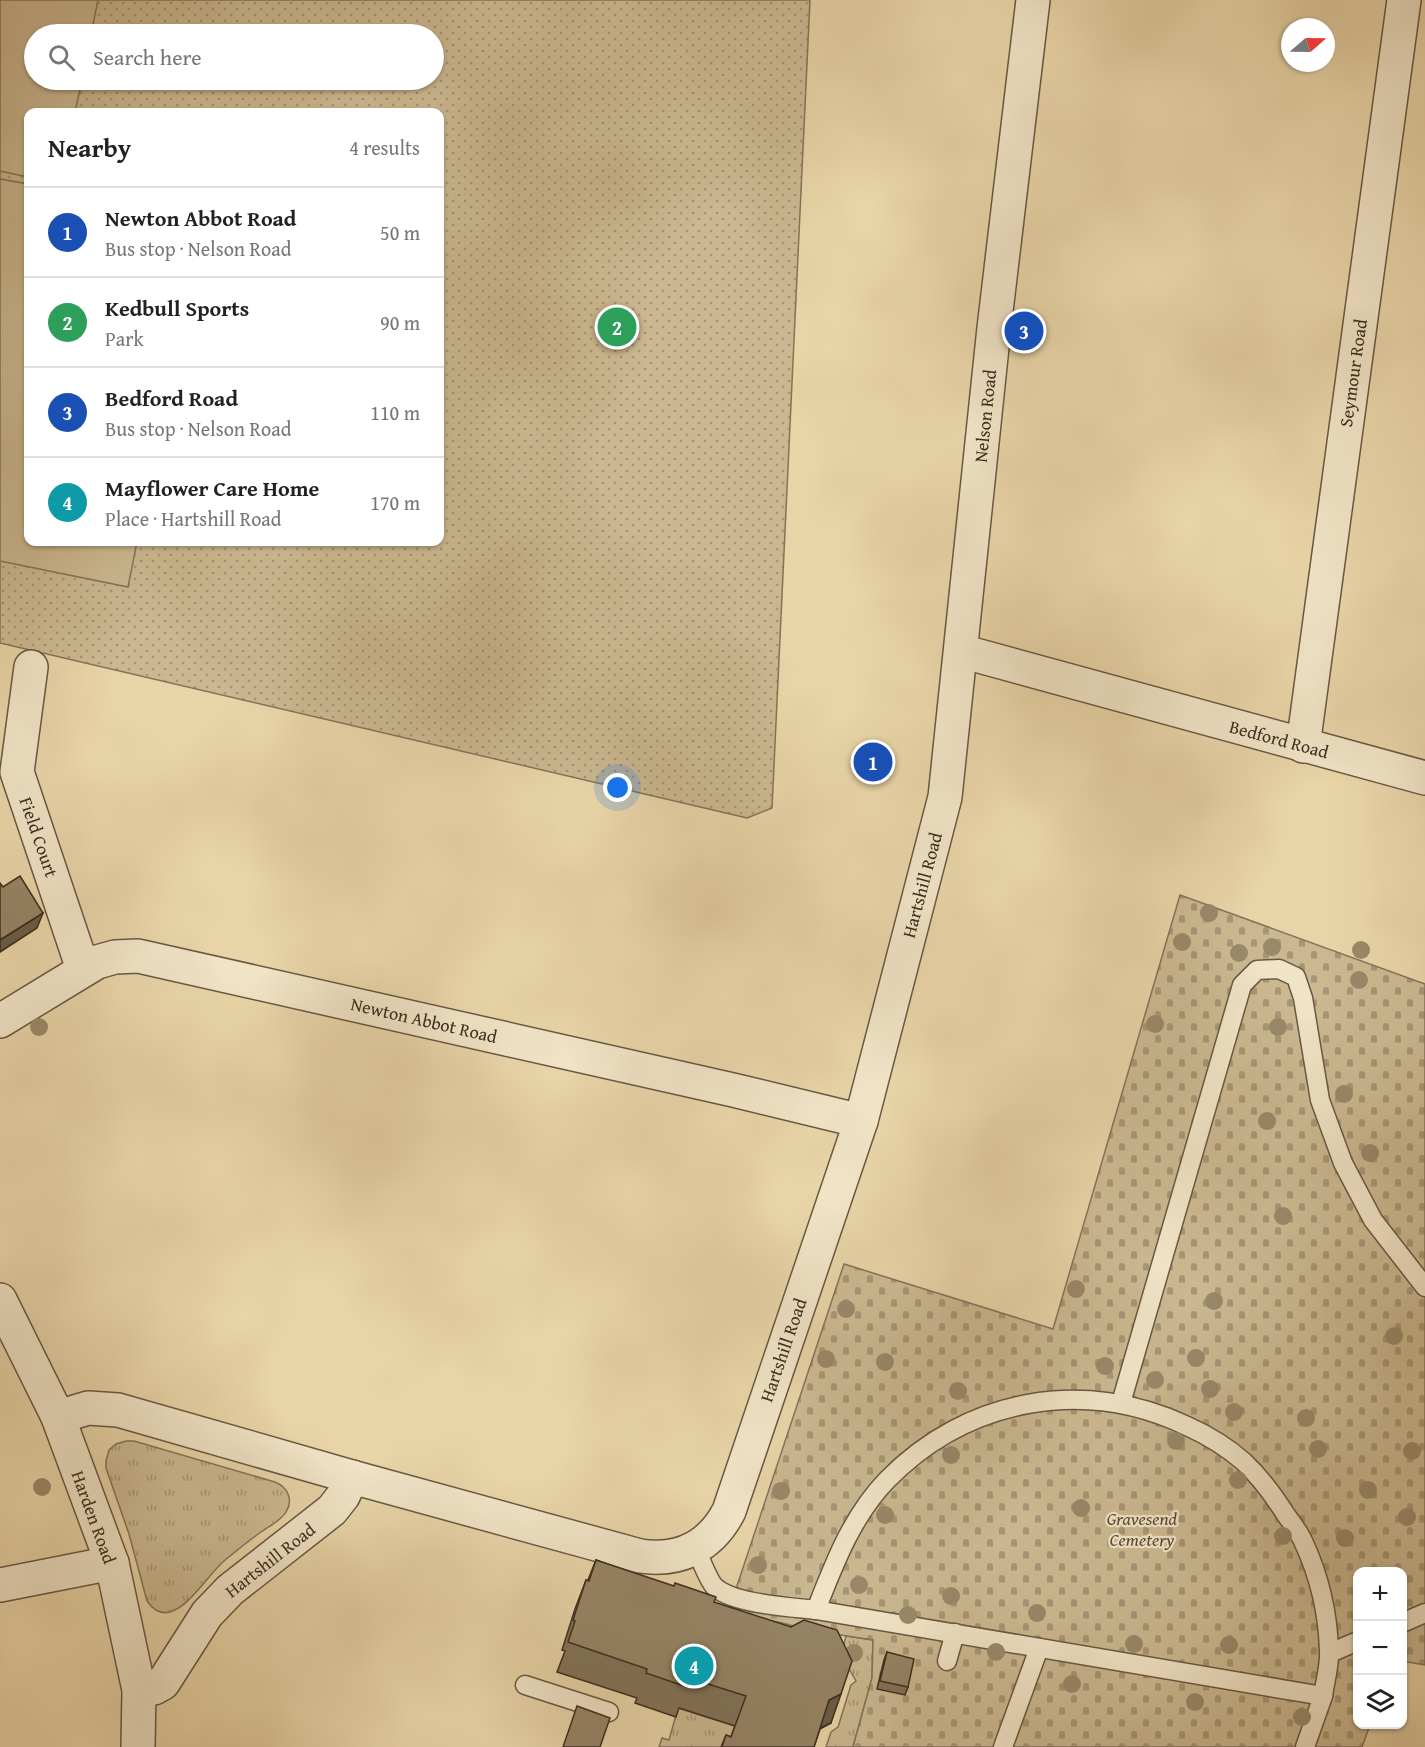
<!DOCTYPE html>
<meta charset="utf-8">
<style>
:root{--surface:#fff;--page:#f2f2f2;--text:#222;--muted:#767676;--line:#e0e0e0;--accent:#1a73e8}
body{margin:0;font-family:"Gentium Book Plus",serif;background:var(--page);color:var(--text)}
.controls{position:absolute;right:18px;bottom:18px;display:grid;overflow:hidden;border-radius:12px;box-shadow:0 2px 4px #0004}
.controls button{width:54px;height:54px;display:grid;place-items:center;padding:0;border:0;border-bottom:2px solid var(--line);background:var(--surface);color:var(--text);font:30px sans-serif}
.compass{position:absolute;left:1281px;top:18px;width:54px;height:54px;border-radius:50%;background:var(--surface);box-shadow:0 2px 4px #0004;rotate:70deg}
.you{position:absolute;left:618px;top:788px;width:21px;height:21px;margin:-15px;border:4px solid #fff;border-radius:50%;background:#1a73e8;box-shadow:0 0 0 9px #1a73e833}
.badge{display:grid;place-items:center;width:39px;height:39px;border-radius:50%;background:var(--accent);color:#fff;font-size:20px;font-weight:700}
.pin{position:absolute;translate:-50% -50%;border:3px solid #fff;box-shadow:0 2px 6px #0006}
.list{margin:0;padding:0;list-style:none}
h2{display:flex;justify-content:space-between;align-items:center;height:78px;margin:0;padding:0 24px;font-size:26px}
h2 small{font-size:20px;font-weight:400;color:var(--muted)}
.list li{display:grid;grid-template-columns:39px 1fr auto;gap:18px;align-items:center;box-sizing:border-box;height:90px;padding:0 24px;border-top:2px solid var(--line)}
.list b{display:block;font-size:22px;white-space:nowrap}
.list p{margin:0;font-size:20px;white-space:nowrap;color:var(--muted)}
.list em{font-size:20px;font-style:normal;color:var(--muted)}
.icon{flex:none;width:33px;height:33px;fill:none;stroke:currentColor;stroke-width:2;stroke-linecap:round;stroke-linejoin:round}
.map{position:relative;flex:none;width:1425px;height:1747px;overflow:hidden}
.search{position:absolute;background:var(--surface);box-shadow:0 2px 4px #0004;left:24px;top:24px;width:420px;height:66px;display:flex;align-items:center;gap:15px;box-sizing:border-box;padding:0 21px;border-radius:33px;color:var(--muted);font-size:22px}
.panel{position:absolute;background:var(--surface);box-shadow:0 2px 4px #0004;left:24px;top:108px;width:420px;height:438px;border-radius:12px}
.map>svg:first-child{display:block}
</style>
<div class="map">
<svg width="1425" height="1747" viewBox="0 0 1425 1747">
<defs>
<pattern id="grass-tufts" width="24" height="20" patternUnits="userSpaceOnUse" patternTransform="scale(1.5)"><rect width="24" height="20" fill="#cbb890"/><path d="M3 7l-1-3M5 7V3M7 7l1-3M15 17l-1-3M17 17v-4M19 17l1-3" fill="none" stroke="#a69675"/></pattern>
<pattern id="cemetery-stones" width="16" height="16" patternUnits="userSpaceOnUse" patternTransform="scale(1.5)"><rect width="16" height="16" fill="#cbb890"/><path d="M2 7V4a2 2 0 0 1 4 0v3zM10 15v-3a2 2 0 0 1 4 0v3z" fill="#a69675"/></pattern>
<pattern id="park-dots" width="8" height="8" patternUnits="userSpaceOnUse" patternTransform="scale(1.5)"><rect width="8" height="8" fill="#cbb890"/><path d="M2 2h.1M6 6h.1" fill="none" stroke="#a69675" stroke-width="1.8" stroke-linecap="round"/></pattern>
</defs>
<rect width="100%" height="100%" fill="#e8d4a7"/>
<filter id="stains"><feTurbulence type="fractalNoise" baseFrequency=".00333" numOctaves="4"/><feColorMatrix values="0 0 0 0 .2 0 0 0 0 .09 0 0 0 0 .02 0 0 0 .5 -.17"/></filter>
<radialGradient id="worn" r=".72"><stop offset=".6" stop-color="#630" stop-opacity="0"/><stop offset="1" stop-color="#630" stop-opacity=".3"/></radialGradient>
<g fill="url(#grass-tufts)" stroke="#847358" stroke-width="1.5">
<path d="M 126,1441 L 134,1441 L 275,1482 C 287,1487 294,1499 286,1512 C 281,1521 269,1526 261,1532 C 248,1541 236,1551 224,1561 C 208,1575 190,1606 170,1612 C 160,1615 152,1608 147,1601 L 129,1534 L 106,1468 L 106,1461 L 109,1450 L 116,1444 Z"/>
<path d="M 846,1636 L 873,1640 L 872,1678 L 853,1747 L 826,1747 L 831,1732 L 838,1727 L 851,1685 L 856,1681 L 841,1655 Z"/>
<path d="M 678,1708 L 735,1726 L 727,1747 L 659,1747 L 662,1738 L 669,1740 Z"/>
</g>
<path fill="url(#cemetery-stones)" stroke="#847358" stroke-width="1.5" d="M 1180,895 L 1425,984 L 1425,1665 L 1403,1661 L 1402,1572 L 1358,1572 L 1358,1724 L 1370,1725 L 1362,1747 L 853,1747 L 872,1678 L 873,1640 L 814,1631 L 782,1623 L 728,1613 L 844,1264 L 1053,1329 Z"/>
<path fill="url(#park-dots)" stroke="#847358" stroke-width="1.5" fill-rule="evenodd" d="M 0,0 L 810,0 L 772,808 L 747,818 L 0,643 ZM 34,34 L 434,34 L 434,80 L 34,80 ZM 28,112 L 440,112 L 440,542 L 28,542 Z"/>
<g fill="#cbb890" stroke="#847358" stroke-width="1.5">
<path d="M 0,0 L 98,0 L 91,34 L 34,34 L 34,80 L 82,80 L 75,112 L 28,112 L 28,177 L 0,171 Z"/>
<path d="M 0,179 L 28,184 L 28,542 L 137,542 L 128,587 L 0,561 Z"/>
</g>
<g fill="none" stroke-linecap="round" stroke-linejoin="round">
<g stroke="#685842" stroke-width="21">
<g id="service">
<path d="M 1121,1403 L 1242,985 L 1257,970 L 1279,969 L 1296,977 L 1303,998 L 1320,1100 L 1343,1163 L 1373,1220 L 1425,1287"/>
<path d="M 695,1547 C 700,1557 707,1578 714,1586 C 731,1604 791,1607 816,1610 L 1323,1696 L 1305,1747"/>
<path d="M 816,1610 C 834,1564 852,1516 887,1480 C 967,1398 1084,1377 1187,1426 C 1207,1435 1227,1447 1244,1462 C 1260,1477 1274,1496 1286,1515 C 1292,1523 1299,1532 1303,1541 C 1319,1575 1328,1614 1329,1651 C 1330,1665 1325,1681 1323,1696"/>
<path d="M 1402,1623 L 1425,1613"/>
<path d="M 1330,1653 L 1358,1641"/>
<path d="M 947,1661 L 955,1633"/>
<path d="M 525,1685 L 609,1712"/>
<path d="M 1003,1747 L 1039,1648"/>
</g>
</g>
<g stroke="#685842" stroke-width="36">
<g id="minor">
<path d="M 961,651 L 1425,778"/>
<path d="M 31,667 L 17,772 L 83,969"/>
<path d="M 1303,746 L 1404,0"/>
<path d="M 0,1021 L 97,962 L 115,957 L 138,956 L 733,1090 L 861,1121"/>
<path d="M 0,1300 L 58,1417 L 112,1563 L 139,1690 L 138,1747"/>
<path d="M 58,1417 L 88,1408 L 118,1410 L 352,1477 L 640,1556 C 680,1562 711,1546 729,1511 L 861,1121 L 945,797 L 994,328 L 1033,0"/>
<path d="M 0,1585 L 112,1563"/>
<path d="M 139,1690 L 154,1688 L 163,1683 L 207,1614 L 230,1590 L 332,1510 L 343,1496 L 352,1477"/>
</g>
</g>
<use href="#service" stroke="#f0e3c6" stroke-width="18"/>
<use href="#minor" stroke="#f0e3c6" stroke-width="33"/>
</g>
<g fill="#998869">
<circle cx="1209" cy="913" r="9"/>
<circle cx="1182" cy="942" r="9"/>
<circle cx="1272" cy="947" r="9"/>
<circle cx="1361" cy="950" r="9"/>
<circle cx="1239" cy="953" r="9"/>
<circle cx="1359" cy="980" r="9"/>
<circle cx="1155" cy="1024" r="9"/>
<circle cx="39" cy="1027" r="9"/>
<circle cx="1278" cy="1027" r="9"/>
<circle cx="1344" cy="1094" r="9"/>
<circle cx="1267" cy="1121" r="9"/>
<circle cx="1370" cy="1153" r="9"/>
<circle cx="1283" cy="1216" r="9"/>
<circle cx="1076" cy="1289" r="9"/>
<circle cx="1214" cy="1301" r="9"/>
<circle cx="846" cy="1309" r="9"/>
<circle cx="1394" cy="1336" r="9"/>
<circle cx="1196" cy="1358" r="9"/>
<circle cx="826" cy="1359" r="9"/>
<circle cx="885" cy="1362" r="9"/>
<circle cx="1105" cy="1366" r="9"/>
<circle cx="1155" cy="1380" r="9"/>
<circle cx="1210" cy="1389" r="9"/>
<circle cx="958" cy="1391" r="9"/>
<circle cx="1234" cy="1412" r="9"/>
<circle cx="1306" cy="1418" r="9"/>
<circle cx="1176" cy="1441" r="9"/>
<circle cx="1318" cy="1449" r="9"/>
<circle cx="1412" cy="1451" r="9"/>
<circle cx="951" cy="1455" r="9"/>
<circle cx="1238" cy="1480" r="9"/>
<circle cx="42" cy="1487" r="9"/>
<circle cx="1368" cy="1490" r="9"/>
<circle cx="781" cy="1491" r="9"/>
<circle cx="1081" cy="1508" r="9"/>
<circle cx="885" cy="1515" r="9"/>
<circle cx="1407" cy="1517" r="9"/>
<circle cx="1283" cy="1536" r="9"/>
<circle cx="1345" cy="1538" r="9"/>
<circle cx="758" cy="1565" r="9"/>
<circle cx="859" cy="1585" r="9"/>
<circle cx="951" cy="1596" r="9"/>
<circle cx="1037" cy="1613" r="9"/>
<circle cx="908" cy="1615" r="9"/>
<circle cx="1134" cy="1644" r="9"/>
<circle cx="1229" cy="1645" r="9"/>
<circle cx="996" cy="1652" r="9"/>
<circle cx="854" cy="1653" r="9"/>
<circle cx="1072" cy="1684" r="9"/>
<circle cx="1195" cy="1702" r="9"/>
<circle cx="1302" cy="1717" r="9"/>
</g>
<g fill="#817258" stroke="#3d2e20" stroke-width="1.5">
<path d="M 596,1560 L 714,1602 L 831,1723 L 820,1729 L 814,1747 L 721,1747 L 726,1735 L 731,1737 L 735,1726 L 679,1708 L 676,1717 L 635,1703 L 637,1698 L 557,1672 L 565,1651 L 562,1650 L 575,1609 L 586,1580 L 588,1580 Z"/>
<path d="M 887,1652 L 908,1687 L 905,1695 L 877,1689 L 884,1660 Z"/>
</g>
<g fill="#695c47" stroke="#3d2e20" stroke-width="1.5">
<path d="M 43,913 L 37,928 L 0,952 L 0,940 Z"/>
<path d="M 841,1694 L 831,1723 L 818,1729 L 829,1700 Z"/>
</g>
<g fill="#968466" stroke="#3d2e20" stroke-width="1.5">
<path d="M 20,876 L 43,913 L 0,940 L 0,883 L 3,887 Z"/>
<path d="M 596,1560 L 674,1586 L 675,1583 L 716,1597 L 714,1602 L 791,1627 L 804,1620 L 837,1630 L 852,1661 L 841,1694 L 829,1700 L 814,1747 L 722,1747 L 726,1735 L 731,1737 L 746,1696 L 689,1678 L 687,1687 L 646,1673 L 647,1669 L 568,1642 L 575,1621 L 573,1620 L 586,1580 L 589,1581 Z"/>
<path d="M 887,1652 L 914,1659 L 908,1687 L 880,1681 Z"/>
<path d="M 577,1706 L 610,1718 L 600,1747 L 563,1747 Z"/>
</g>
<g text-anchor="middle" dominant-baseline="central" stroke-width="4.5" stroke-linejoin="round" paint-order="stroke">
<g font-size="18" fill="#3d2e20" stroke="#f0e3c6">
<text transform="translate(1353 373) rotate(-82)">Seymour Road</text>
<text transform="translate(985 416) rotate(-84)">Nelson Road</text>
<text transform="translate(1279 739) rotate(15)">Bedford Road</text>
<text transform="translate(39 837) rotate(71)">Field Court</text>
<text transform="translate(922 885) rotate(-75)">Hartshill Road</text>
<text transform="translate(424 1020) rotate(13)">Newton Abbot Road</text>
<text transform="translate(783 1350) rotate(-71)">Hartshill Road</text>
<text transform="translate(94 1517) rotate(70)">Harden Road</text>
<text transform="translate(270 1560) rotate(-38)">Hartshill Road</text>
</g>
<g font-size="18" font-style="italic" fill="#594a36" stroke="#f0e3c6">
<text x="1142" y="1518">Gravesend<tspan x="1142" dy="21">Cemetery</tspan></text>
</g>
</g>
<rect width="100%" height="100%" filter="url(#stains)"/>
<rect width="100%" height="100%" fill="url(#worn)"/>
</svg>
<div class="controls">
<button>+</button>
<button>−</button>
<button><svg class="icon" aria-label="layers" viewBox="0 0 24 24"><path d="M12 4l9 5-9 5-9-5zM3 14l9 5 9-5"/></svg></button>
</div>
<svg class="compass" viewBox="-18 -18 36 36"><path d="M0-13l5 13h-10z" fill="#e53935"/><path d="M0 13l5-13h-10z" fill="#767676"/></svg>
<div class="you"></div>
<div class="pin badge" style="left:873px;top:762px;background:#1a4fb4">1</div>
<div class="pin badge" style="left:617px;top:327px;background:#2e9e5b">2</div>
<div class="pin badge" style="left:1024px;top:331px;background:#1a4fb4">3</div>
<div class="pin badge" style="left:694px;top:1666px;background:#0f9aa8">4</div>
<div class="search"><svg class="icon" aria-label="search" viewBox="0 0 24 24"><circle cx="10" cy="10" r="6"/><path d="M15 15l6 6"/></svg>Search here</div>
<section class="panel">
<h2>Nearby<small>4 results</small></h2>
<ul class="list">
<li><span class="badge" style="background:#1a4fb4">1</span><div><b>Newton Abbot Road</b><p>Bus stop · Nelson Road</p></div><em>50 m</em></li>
<li><span class="badge" style="background:#2e9e5b">2</span><div><b>Kedbull Sports</b><p>Park</p></div><em>90 m</em></li>
<li><span class="badge" style="background:#1a4fb4">3</span><div><b>Bedford Road</b><p>Bus stop · Nelson Road</p></div><em>110 m</em></li>
<li><span class="badge" style="background:#0f9aa8">4</span><div><b>Mayflower Care Home</b><p>Place · Hartshill Road</p></div><em>170 m</em></li>
</ul>
</section>
</div>
